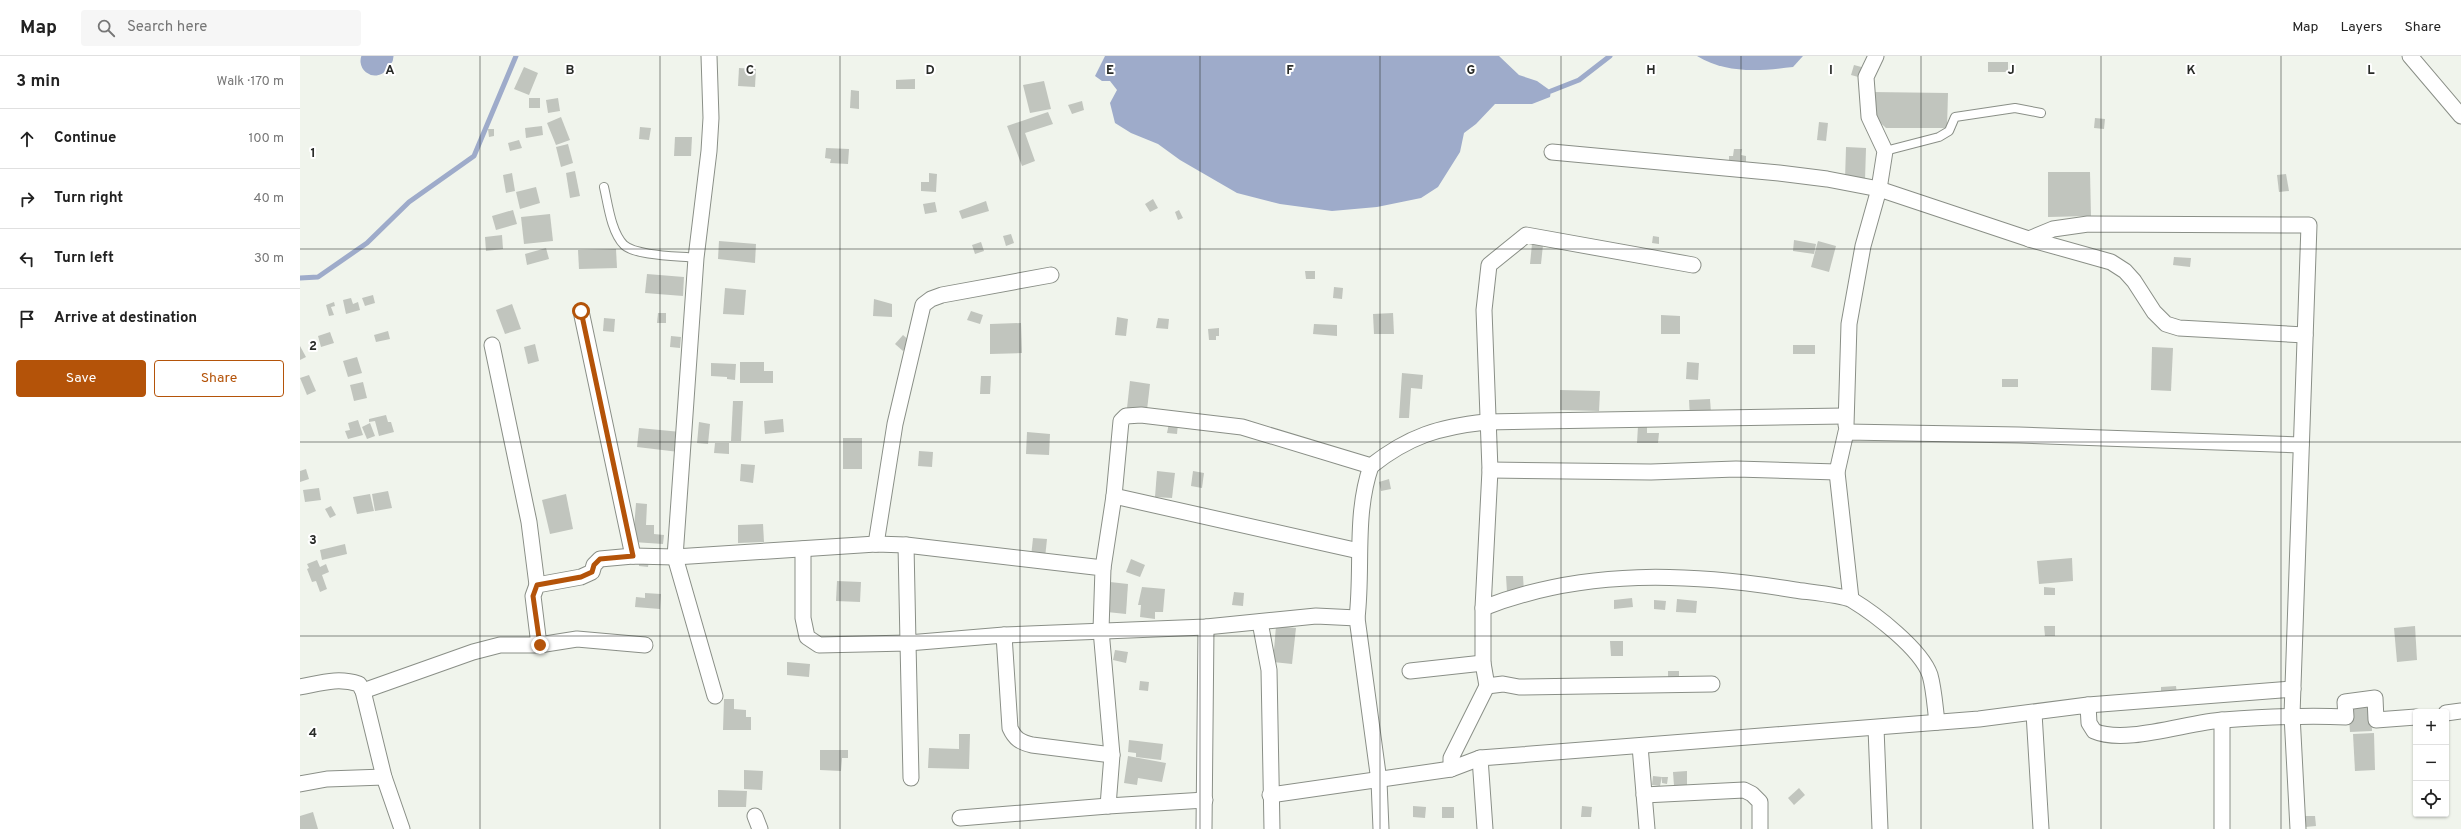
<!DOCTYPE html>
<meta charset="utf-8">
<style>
:root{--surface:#fff;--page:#f6f6f6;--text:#222;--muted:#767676;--line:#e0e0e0;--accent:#b45309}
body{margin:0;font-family:Overpass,sans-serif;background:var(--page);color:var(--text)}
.controls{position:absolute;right:12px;bottom:12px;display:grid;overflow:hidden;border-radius:4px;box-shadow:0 1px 3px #0004}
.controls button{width:36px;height:36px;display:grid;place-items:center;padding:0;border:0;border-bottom:1px solid var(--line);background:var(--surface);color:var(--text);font:20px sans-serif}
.stop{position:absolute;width:12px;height:12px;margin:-9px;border:3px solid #b45309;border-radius:50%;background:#fff}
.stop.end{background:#b45309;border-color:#fff;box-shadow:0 1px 4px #0008}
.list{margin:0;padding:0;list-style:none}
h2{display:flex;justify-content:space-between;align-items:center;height:52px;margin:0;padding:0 16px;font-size:17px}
h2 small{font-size:13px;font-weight:400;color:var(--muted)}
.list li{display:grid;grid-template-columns:26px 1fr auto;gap:12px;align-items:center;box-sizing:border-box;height:60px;padding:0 16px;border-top:1px solid var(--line)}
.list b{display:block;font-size:15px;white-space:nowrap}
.list em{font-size:13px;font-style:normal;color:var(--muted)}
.actions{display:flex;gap:8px;padding:12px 16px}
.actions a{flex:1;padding:9px 0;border:1px solid var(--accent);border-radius:4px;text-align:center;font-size:14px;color:var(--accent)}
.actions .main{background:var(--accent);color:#fff}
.icon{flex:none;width:22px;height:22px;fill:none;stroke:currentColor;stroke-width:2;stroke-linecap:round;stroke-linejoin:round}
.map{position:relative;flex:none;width:2161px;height:773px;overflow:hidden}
header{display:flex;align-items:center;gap:24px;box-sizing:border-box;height:56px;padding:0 20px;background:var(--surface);border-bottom:1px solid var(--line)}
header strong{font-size:19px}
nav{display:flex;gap:22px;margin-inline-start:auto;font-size:14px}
.search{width:280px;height:36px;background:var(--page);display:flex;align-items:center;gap:10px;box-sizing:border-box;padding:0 14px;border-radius:4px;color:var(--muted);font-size:15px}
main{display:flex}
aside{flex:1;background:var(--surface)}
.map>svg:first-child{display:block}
</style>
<header>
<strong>Map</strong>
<div class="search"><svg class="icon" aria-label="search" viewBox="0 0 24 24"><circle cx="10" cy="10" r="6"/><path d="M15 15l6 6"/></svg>Search here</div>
<nav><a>Map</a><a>Layers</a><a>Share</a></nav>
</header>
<main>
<aside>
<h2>3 min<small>Walk · 170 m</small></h2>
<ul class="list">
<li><svg class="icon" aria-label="ahead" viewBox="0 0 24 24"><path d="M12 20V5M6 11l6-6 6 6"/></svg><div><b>Continue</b></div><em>100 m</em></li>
<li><svg class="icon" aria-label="right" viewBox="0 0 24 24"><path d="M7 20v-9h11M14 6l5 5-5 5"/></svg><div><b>Turn right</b></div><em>40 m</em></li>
<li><svg class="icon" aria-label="left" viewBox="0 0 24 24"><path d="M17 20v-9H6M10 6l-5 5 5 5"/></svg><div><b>Turn left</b></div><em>30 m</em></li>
<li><svg class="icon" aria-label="arrive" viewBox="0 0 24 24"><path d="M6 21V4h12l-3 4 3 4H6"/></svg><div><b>Arrive at destination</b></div></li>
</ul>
<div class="actions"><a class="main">Save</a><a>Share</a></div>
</aside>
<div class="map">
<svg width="2161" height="773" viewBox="0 0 2161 773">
<rect width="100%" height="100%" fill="#f0f4ec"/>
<g fill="#9eabca">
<path d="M 805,0 L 1199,0 L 1219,19 L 1237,25 L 1251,35 L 1250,41 L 1232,48 L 1195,48 L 1176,68 L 1164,77 L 1160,96 L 1138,131 L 1121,142 L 1077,151 L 1032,155 L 980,148 L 937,137 L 880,104 L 858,88 L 831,77 L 815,67 L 810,47 L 817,34 L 810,25 L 802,25 L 795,20 Z"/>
<path d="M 1397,0 L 1503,0 L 1493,11 C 1459,15 1427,18 1397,0 Z"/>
</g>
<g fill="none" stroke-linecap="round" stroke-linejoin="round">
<g stroke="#9eabca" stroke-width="5">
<path d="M 1251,35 L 1279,24 L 1310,0"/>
<path d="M 0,222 L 18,221 L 67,187 L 109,146 L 174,100 L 216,0"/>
</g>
<path stroke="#9eabca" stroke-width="29" d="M 75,5 L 79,0"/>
</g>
<g fill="#c1c5be">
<rect x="1688" y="6" width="20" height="10"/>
<path d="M 1554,9 L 1565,12 L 1562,22 L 1551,19 Z"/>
<path d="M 224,11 L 238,17 L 229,39 L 214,33 Z"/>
<path d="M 439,12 L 456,13 L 455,31 L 438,30 Z"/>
<path d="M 615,23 L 615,33 L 596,33 L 596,24 Z"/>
<path d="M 744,25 L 751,53 L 730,57 L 723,29 Z"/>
<path d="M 551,34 L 559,35 L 559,53 L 550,52 Z"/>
<path d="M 1572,36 L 1648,37 L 1647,72 L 1586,72 L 1572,59 Z"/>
<rect x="229" y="42" width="11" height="10"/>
<path d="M 258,42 L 260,55 L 248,57 L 246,44 Z"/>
<path d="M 782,45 L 784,54 L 772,58 L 768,49 Z"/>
<path d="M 748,56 L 753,68 L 725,77 L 735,105 L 722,110 L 707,70 Z"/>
<path d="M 261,61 L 270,84 L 256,89 L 247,67 Z"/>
<path d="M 1795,62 L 1805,63 L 1804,73 L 1794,72 Z"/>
<path d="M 1519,66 L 1528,67 L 1526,85 L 1517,84 Z"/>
<path d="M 242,70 L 243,79 L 226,82 L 225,72 Z"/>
<path d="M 340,71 L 351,72 L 349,84 L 339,83 Z"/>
<path d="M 188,73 L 194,73 L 194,80 L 189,81 Z"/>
<path d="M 375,81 L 392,81 L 391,100 L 374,100 Z"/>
<path d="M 219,84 L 222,92 L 210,95 L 208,87 Z"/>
<path d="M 268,88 L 273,107 L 261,111 L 256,91 Z"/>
<path d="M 1546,91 L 1566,92 L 1565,124 L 1545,123 Z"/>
<path d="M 526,92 L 549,93 L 548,108 L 530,107 L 531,103 L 525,102 Z"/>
<path d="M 1434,93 L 1442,93 L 1441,99 L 1446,100 L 1446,112 L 1429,111 L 1429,100 L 1433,100 Z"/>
<path d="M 275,115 L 280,140 L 270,142 L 266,117 Z"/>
<path d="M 1748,116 L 1790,116 L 1791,160 L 1748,161 Z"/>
<path d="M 212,117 L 215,135 L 206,137 L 203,119 Z"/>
<path d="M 629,117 L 637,118 L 636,136 L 621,135 L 621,126 L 629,126 Z"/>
<path d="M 1986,118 L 1989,135 L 1979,136 L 1977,119 Z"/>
<path d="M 236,131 L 240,147 L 220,153 L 216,136 Z"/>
<path d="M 853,143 L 858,152 L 850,156 L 845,148 Z"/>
<path d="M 686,145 L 689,155 L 662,163 L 659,155 Z"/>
<path d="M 635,146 L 637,156 L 625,158 L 623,148 Z"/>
<path d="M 213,154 L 217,168 L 196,174 L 192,160 Z"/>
<path d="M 879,154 L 883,162 L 878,164 L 875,156 Z"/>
<path d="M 250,158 L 253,185 L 224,188 L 221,161 Z"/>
<path d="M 711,178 L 714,187 L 706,190 L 703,180 Z"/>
<path d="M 202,179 L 203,193 L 186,195 L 185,181 Z"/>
<path d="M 1353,180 L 1359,181 L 1359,188 L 1352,187 Z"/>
<path d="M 1494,184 L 1516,188 L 1514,198 L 1493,195 Z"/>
<path d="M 419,185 L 456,188 L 455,207 L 418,203 Z"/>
<path d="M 1518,185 L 1536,190 L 1529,216 L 1511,211 Z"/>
<path d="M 681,186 L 684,195 L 675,198 L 672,189 Z"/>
<path d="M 1232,188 L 1243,189 L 1241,208 L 1230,208 Z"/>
<path d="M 246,192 L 249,203 L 227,209 L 225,198 Z"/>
<path d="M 316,193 L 317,212 L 279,213 L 278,194 Z"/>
<path d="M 1874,201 L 1891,202 L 1890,211 L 1873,209 Z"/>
<path d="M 1005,215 L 1015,215 L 1015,223 L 1006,223 Z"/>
<path d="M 347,218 L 384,221 L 383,240 L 345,237 Z"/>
<path d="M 1034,231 L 1043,232 L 1042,243 L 1033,242 Z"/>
<path d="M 425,232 L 446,234 L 444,259 L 423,258 Z"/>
<path d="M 73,239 L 75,247 L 65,250 L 62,242 Z"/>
<path d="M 51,242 L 53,248 L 58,246 L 60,254 L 46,258 L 43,244 Z"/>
<path d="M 574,243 L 592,248 L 592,261 L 573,260 Z"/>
<path d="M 34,246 L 35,250 L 31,251 L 34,259 L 29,260 L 26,249 Z"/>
<path d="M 212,248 L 221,273 L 205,278 L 196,254 Z"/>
<path d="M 671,255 L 683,259 L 680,268 L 667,264 Z"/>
<path d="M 358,257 L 366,257 L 366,267 L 357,267 Z"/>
<path d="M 1093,257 L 1094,278 L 1074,278 L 1073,258 Z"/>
<path d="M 1361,259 L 1380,260 L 1380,278 L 1361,278 Z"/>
<path d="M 817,261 L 828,263 L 826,280 L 815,279 Z"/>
<path d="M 304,262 L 315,263 L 314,276 L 303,275 Z"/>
<path d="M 858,262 L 869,263 L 868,273 L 856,272 Z"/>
<path d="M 721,267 L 722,297 L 690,298 L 690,268 Z"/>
<path d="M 1014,268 L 1037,269 L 1037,280 L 1013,278 Z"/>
<path d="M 919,272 L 919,280 L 916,280 L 916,284 L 909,284 L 908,273 Z"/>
<path d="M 88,275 L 90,283 L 76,286 L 74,279 Z"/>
<path d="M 30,276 L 34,287 L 21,291 L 18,280 Z"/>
<path d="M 603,279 L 611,286 L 603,295 L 595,288 Z"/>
<path d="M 371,280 L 381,281 L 380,292 L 370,291 Z"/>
<path d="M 235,288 L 239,305 L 228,308 L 224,291 Z"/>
<rect x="1493" y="289" width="22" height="9"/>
<path d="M 0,290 L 6,301 L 0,304 Z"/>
<path d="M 1852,291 L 1873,292 L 1871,335 L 1851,334 Z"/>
<path d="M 57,301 L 62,317 L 48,321 L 43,305 Z"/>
<path d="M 440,306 L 464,306 L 464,315 L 473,315 L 473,327 L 440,327 Z"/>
<path d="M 1387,306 L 1399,307 L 1398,324 L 1386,323 Z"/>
<path d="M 411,307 L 436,308 L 435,324 L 427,323 L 427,321 L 411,320 Z"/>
<path d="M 1102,317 L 1123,319 L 1122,333 L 1111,332 L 1109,362 L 1099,362 Z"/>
<path d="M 9,319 L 16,335 L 7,339 L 0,322 Z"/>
<path d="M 681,320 L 691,320 L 690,338 L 680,338 Z"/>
<rect x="1702" y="323" width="16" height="8"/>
<path d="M 830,325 L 850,328 L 847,354 L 827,352 Z"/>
<path d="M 63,326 L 67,342 L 54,345 L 50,329 Z"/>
<path d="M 1260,334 L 1300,335 L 1299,355 L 1260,354 Z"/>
<path d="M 1410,343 L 1411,357 L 1390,362 L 1389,344 Z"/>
<path d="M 433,345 L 443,345 L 441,385 L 431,385 Z"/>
<path d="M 86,359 L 88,366 L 91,366 L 94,376 L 79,380 L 75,365 L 69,366 L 69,363 Z"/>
<path d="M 483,363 L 484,376 L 465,378 L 464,365 Z"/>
<path d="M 58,364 L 63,379 L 48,383 L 45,375 L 50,374 L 48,367 Z"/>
<path d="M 399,366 L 410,368 L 408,388 L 397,387 Z"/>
<path d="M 70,367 L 75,380 L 67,383 L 62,371 Z"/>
<path d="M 869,367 L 878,368 L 877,378 L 867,377 Z"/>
<path d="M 1338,370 L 1347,370 L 1347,377 L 1359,377 L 1358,387 L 1337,387 Z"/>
<path d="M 339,372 L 381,376 L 379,396 L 337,391 Z"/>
<path d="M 727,376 L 750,378 L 749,399 L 726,398 Z"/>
<rect x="543" y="382" width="19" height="31"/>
<path d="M 415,387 L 429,387 L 429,398 L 414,397 Z"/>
<path d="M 619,395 L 633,396 L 632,411 L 618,410 Z"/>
<path d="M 441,408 L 455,409 L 453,427 L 440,425 Z"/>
<path d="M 6,413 L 9,423 L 0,426 L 0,415 Z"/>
<path d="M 857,415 L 875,417 L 872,442 L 855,441 Z"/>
<path d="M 893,415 L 904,417 L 902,432 L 891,430 Z"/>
<path d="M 1089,423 L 1091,433 L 1081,435 L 1079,426 Z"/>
<path d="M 19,432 L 21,444 L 5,446 L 3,434 Z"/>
<path d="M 88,435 L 92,452 L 75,455 L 72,438 Z"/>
<path d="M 70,438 L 74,455 L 57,458 L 53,441 Z"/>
<path d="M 266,438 L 273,473 L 250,478 L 242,444 Z"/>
<path d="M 336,447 L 347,448 L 346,469 L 354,469 L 354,478 L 364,479 L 363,488 L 333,486 Z"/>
<path d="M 31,450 L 36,459 L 30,462 L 25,453 Z"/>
<path d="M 463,468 L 464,486 L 438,487 L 438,469 Z"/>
<path d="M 733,482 L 747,483 L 745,502 L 731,501 Z"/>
<path d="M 45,488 L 47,498 L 22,504 L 20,494 Z"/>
<path d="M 1772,502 L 1773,525 L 1739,528 L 1737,505 Z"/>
<path d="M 339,503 L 349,504 L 348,511 L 339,510 Z"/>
<path d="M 831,503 L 845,509 L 840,521 L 826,516 Z"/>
<path d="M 17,504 L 20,511 L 26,508 L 29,516 L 22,519 L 27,533 L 20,536 L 16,525 L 12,526 L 7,513 L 9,512 L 7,508 Z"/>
<path d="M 1206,520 L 1223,520 L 1224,536 L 1207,536 Z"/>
<path d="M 537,525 L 561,526 L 560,546 L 536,545 Z"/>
<path d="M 810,526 L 828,528 L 826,558 L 807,556 Z"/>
<path d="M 842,531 L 865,533 L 863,556 L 855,556 L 855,563 L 840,561 L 841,549 L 838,549 Z"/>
<path d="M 1744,531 L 1755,532 L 1755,539 L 1744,539 Z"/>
<path d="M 934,536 L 944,537 L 943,550 L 932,549 Z"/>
<path d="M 345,537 L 361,538 L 360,553 L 335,551 L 336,541 L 345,542 Z"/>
<path d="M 1332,542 L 1333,551 L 1314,553 L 1314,544 Z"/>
<path d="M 1377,543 L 1397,545 L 1396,557 L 1376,556 Z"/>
<path d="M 1354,544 L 1366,545 L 1365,554 L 1354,553 Z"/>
<path d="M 976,570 L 996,572 L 992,608 L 973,606 Z"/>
<path d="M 1744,570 L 1755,570 L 1755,580 L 1745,580 Z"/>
<path d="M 2115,570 L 2117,604 L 2097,606 L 2094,572 Z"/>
<path d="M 1310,585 L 1323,585 L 1323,600 L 1311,600 Z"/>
<path d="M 815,594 L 828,596 L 826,607 L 813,604 Z"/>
<path d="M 487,606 L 510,608 L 509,621 L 487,619 Z"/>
<path d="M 1368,615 L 1379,615 L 1379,624 L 1368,623 Z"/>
<path d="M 840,625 L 849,626 L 848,635 L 839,634 Z"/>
<path d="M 1876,630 L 1877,639 L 1861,640 L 1861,631 Z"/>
<path d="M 424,643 L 434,643 L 434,653 L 446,654 L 446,661 L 451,661 L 451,674 L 423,674 Z"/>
<path d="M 2071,648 L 2072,675 L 2050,676 L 2048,650 Z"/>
<path d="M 2074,677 L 2075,714 L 2055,715 L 2053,678 Z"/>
<path d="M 659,678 L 670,678 L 669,713 L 628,712 L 629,692 L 659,693 Z"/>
<path d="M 829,684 L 863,688 L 861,704 L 836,701 L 836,697 L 828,696 Z"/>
<path d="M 520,694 L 548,694 L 548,702 L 542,702 L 541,715 L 520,714 Z"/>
<path d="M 828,700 L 866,707 L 862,726 L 838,722 L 837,729 L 824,727 Z"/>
<path d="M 444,714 L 463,715 L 462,734 L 444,733 Z"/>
<path d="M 1387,715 L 1387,730 L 1374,730 L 1373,716 Z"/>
<path d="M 1353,720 L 1362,721 L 1360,730 L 1352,729 Z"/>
<path d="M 1362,721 L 1368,721 L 1367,728 L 1362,727 Z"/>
<path d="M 1499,732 L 1505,739 L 1494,749 L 1488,742 Z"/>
<path d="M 418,734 L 447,735 L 446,751 L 418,751 Z"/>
<path d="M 1113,750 L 1126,751 L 1125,762 L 1113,761 Z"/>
<path d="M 1282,750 L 1292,751 L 1291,761 L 1281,761 Z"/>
<rect x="1142" y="751" width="12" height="11"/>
<path d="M 13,756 L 18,773 L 0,773 L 0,760 Z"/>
<path d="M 2004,760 L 2015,760 L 2016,770 L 2005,771 Z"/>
</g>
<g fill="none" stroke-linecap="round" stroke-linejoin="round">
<g stroke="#8a8f87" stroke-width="10">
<g id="lane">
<path d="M 1585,95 L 1639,81 L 1649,75 L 1655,61 L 1715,52 L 1741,57"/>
<path d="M 304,131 C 308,148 311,176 324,189 C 336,200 379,200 396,202"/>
</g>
</g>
<g stroke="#8a8f87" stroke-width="17">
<g id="street">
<path d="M 409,0 L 411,62 L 409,95 L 396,202 L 375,501 L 415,640"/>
<path d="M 2110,0 L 2161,60"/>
<path d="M 1252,96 L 1479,117 L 1527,123 L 1579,133 L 1729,183 L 1811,206 L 1825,215 L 1834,225 L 1854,256 L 1866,268 L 1879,272 L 2005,279"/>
<path d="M 1729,183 L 1753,173 L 1788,168 L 2009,169 L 1992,659 L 1998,773"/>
<path d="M 281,255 L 333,500"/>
<path d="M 192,289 L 229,466 L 237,529"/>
<path d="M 1546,369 L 1549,268 L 1563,190 L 1579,133 L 1585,95 L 1569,61 L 1566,21 L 1576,0"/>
<path d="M 1190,414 L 1351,416 L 1436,413 L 1537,416"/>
<path d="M 814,440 L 1059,495"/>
<path d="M 576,488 L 595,368 L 623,249 L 631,243 L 642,239 L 751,219"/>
<path d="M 606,489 L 608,587 L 704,579 L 710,672 C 715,683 720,686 732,689 L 812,699"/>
<path d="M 503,493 L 503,562 L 507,581 L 519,589 L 608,587 L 611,722"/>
<path d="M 803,512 L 814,440 L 821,365 L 826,360 L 841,359 L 942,371 L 1071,410 C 1109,380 1139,371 1186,366 L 1545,360"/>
<path d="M 1551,543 L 1537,416 L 1546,376 L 1719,379 L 2001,389"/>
<path d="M 1183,552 C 1285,512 1390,517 1495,534 C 1508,536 1542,539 1552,544 C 1575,558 1621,593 1630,619 C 1634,633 1635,651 1637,666"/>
<path d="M 1057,562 C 1063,511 1054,459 1071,410"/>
<path d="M 960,566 L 969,614 L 972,773"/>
<path d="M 704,579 L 906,571 L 1016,560 L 1057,562 L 1079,725 L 1081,773"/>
<path d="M 239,589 L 277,583 L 345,589"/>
<path d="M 1110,615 L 1183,607"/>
<path d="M 1187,630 L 1203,628 L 1219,631 L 1412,628"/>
<path d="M 0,631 C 21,627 38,621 59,628 L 63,635"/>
<path d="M 1788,649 L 1993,633"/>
<path d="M 1734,657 L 1741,773"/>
<path d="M 2146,657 L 2161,655"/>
<path d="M 1576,672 L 1580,773"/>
<path d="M 1340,690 L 1347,773"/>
<path d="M 1180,702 L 1151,713 L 1151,702 L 1187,630 L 1183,607 L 1183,552 L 1190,414 L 1184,254 L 1189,209 L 1226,179 L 1393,209"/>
<path d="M 0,728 L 27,723 L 84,721"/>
<path d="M 970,739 L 1151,713"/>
<path d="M 1344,739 L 1444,734 L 1452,738 L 1460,746 L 1460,773"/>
<path d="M 455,760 L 460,773"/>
<path d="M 660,762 L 808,750"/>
<path d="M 102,773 L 84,721 L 63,635 L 173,596 L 200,589 L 239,589 L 233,540 L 237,529 L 281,521 L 292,516 L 294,509 L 300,503 L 333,500 L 375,501 L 576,488 L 606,489 L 803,512 L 801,574 L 812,699 L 808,750 L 905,744"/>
<path d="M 904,773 L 906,571"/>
<path d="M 1185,773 L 1180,702 L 1679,663 L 1788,649 L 1789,667 L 1794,675 C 1825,689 1888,666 1923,664 C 1964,661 2005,659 2046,661 L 2045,646 L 2075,642 L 2076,664 L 2116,661"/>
<path d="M 1922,773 L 1922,664"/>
</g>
</g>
<use href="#lane" stroke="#fff" stroke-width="8"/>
<use href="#street" stroke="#fff" stroke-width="15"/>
</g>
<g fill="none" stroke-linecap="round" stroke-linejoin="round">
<path stroke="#b45309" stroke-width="5" d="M 240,589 L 233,540 L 237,529 L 281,521 L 292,516 L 294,509 L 300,503 L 333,500 L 281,255"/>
</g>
<path fill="none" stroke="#292b28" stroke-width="1" stroke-opacity="0.55" d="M 180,0 L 180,773M 360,0 L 360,773M 540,0 L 540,773M 720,0 L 720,773M 900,0 L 900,773M 1080,0 L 1080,773M 1261,0 L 1261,773M 1441,0 L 1441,773M 1621,0 L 1621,773M 1801,0 L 1801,773M 1981,0 L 1981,773M 0,193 L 2161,193M 0,386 L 2161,386M 0,580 L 2161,580"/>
<g font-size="13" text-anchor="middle" font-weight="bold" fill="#292b28" stroke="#fff" stroke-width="4" stroke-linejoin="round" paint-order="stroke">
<text x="90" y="18">A</text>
<text x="270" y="18">B</text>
<text x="450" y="18">C</text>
<text x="630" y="18">D</text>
<text x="810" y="18">E</text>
<text x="990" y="18">F</text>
<text x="1171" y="18">G</text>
<text x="1351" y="18">H</text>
<text x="1531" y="18">I</text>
<text x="1711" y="18">J</text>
<text x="1891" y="18">K</text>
<text x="2071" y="18">L</text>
<text x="13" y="101">1</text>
<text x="13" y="294">2</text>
<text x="13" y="488">3</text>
<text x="13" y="681">4</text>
</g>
</svg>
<div class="controls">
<button>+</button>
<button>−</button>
<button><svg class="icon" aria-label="locate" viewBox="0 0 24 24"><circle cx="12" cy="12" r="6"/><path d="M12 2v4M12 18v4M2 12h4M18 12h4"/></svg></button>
</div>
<div class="stop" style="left:281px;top:255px"></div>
<div class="stop end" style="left:240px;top:589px"></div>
</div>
</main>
